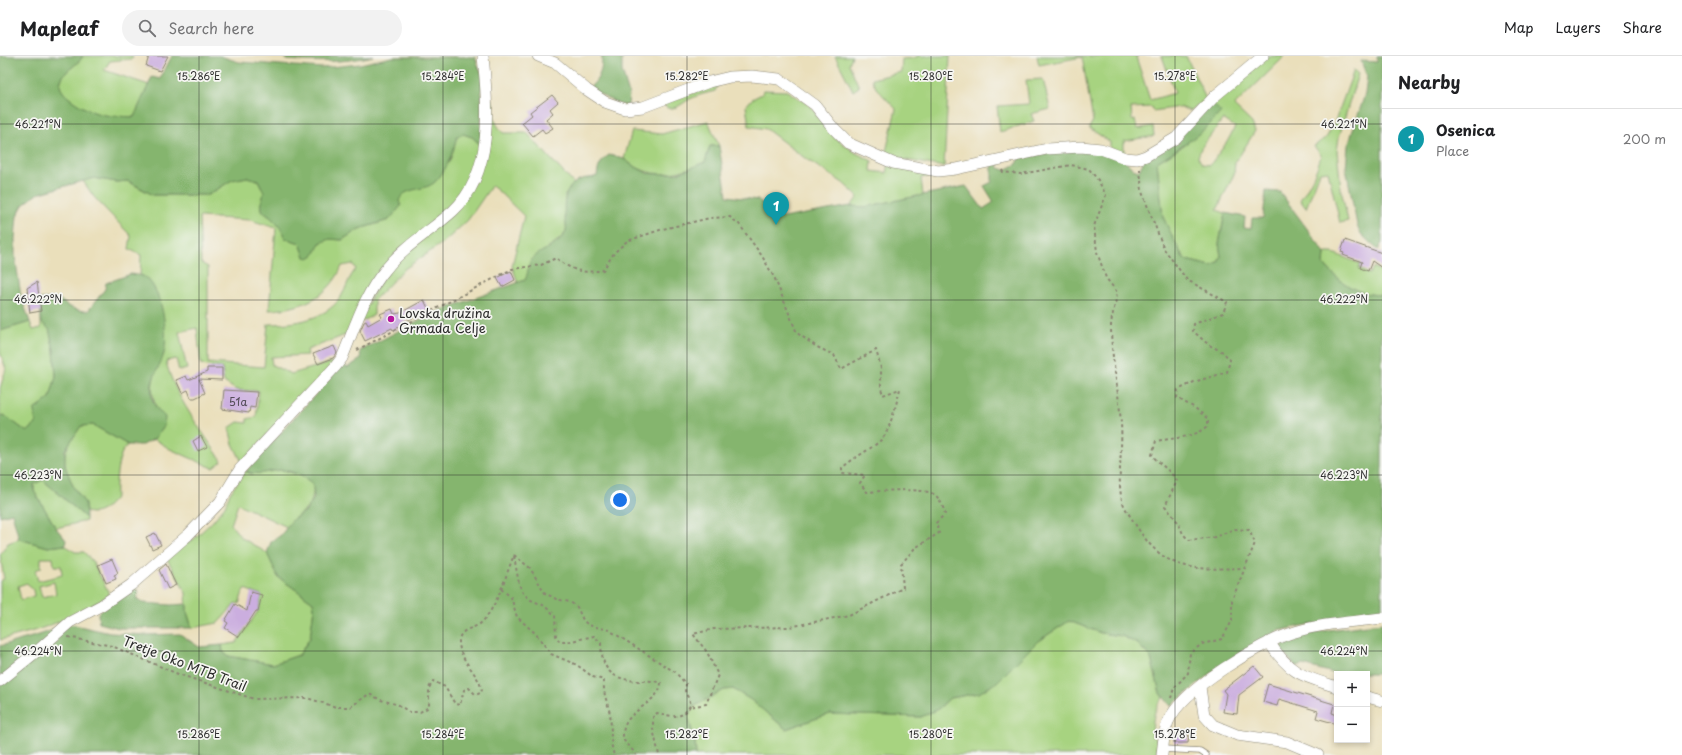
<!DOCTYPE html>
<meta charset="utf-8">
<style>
:root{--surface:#fff;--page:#f2f2f2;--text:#202124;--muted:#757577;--line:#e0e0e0;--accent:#ea580c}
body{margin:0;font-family:"Playpen Sans",sans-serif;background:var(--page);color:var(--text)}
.controls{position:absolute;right:12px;bottom:12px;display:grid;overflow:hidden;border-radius:0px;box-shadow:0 2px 6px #0003}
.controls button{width:36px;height:36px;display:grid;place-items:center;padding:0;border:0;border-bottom:1px solid var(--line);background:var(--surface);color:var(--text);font:20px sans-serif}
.you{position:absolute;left:620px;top:444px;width:14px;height:14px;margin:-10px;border:3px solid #fff;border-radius:50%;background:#1a73e8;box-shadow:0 0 0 6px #1a73e833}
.badge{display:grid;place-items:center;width:26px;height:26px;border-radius:50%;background:var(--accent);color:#fff;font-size:13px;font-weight:700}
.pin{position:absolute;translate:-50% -33px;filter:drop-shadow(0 1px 2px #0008)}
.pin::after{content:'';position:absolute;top:21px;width:14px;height:12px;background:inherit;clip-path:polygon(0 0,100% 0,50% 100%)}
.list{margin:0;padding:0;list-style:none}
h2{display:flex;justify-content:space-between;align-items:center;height:52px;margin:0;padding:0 16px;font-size:17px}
h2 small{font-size:13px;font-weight:400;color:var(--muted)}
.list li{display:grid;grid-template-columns:26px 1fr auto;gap:12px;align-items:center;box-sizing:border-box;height:60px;padding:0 16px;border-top:1px solid var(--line)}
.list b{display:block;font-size:15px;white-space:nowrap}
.list p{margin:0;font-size:13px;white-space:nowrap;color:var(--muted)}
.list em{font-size:13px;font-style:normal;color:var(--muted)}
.icon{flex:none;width:22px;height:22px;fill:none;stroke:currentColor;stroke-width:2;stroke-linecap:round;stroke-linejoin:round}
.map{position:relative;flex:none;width:1382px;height:699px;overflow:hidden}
header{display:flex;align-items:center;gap:24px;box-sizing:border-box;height:56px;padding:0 20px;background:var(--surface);border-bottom:1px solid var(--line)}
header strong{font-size:19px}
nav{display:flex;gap:22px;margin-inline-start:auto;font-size:14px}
.search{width:280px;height:36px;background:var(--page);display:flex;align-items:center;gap:10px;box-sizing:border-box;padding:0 14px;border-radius:22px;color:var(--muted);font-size:15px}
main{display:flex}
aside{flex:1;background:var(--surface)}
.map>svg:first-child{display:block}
</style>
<header>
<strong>Mapleaf</strong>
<div class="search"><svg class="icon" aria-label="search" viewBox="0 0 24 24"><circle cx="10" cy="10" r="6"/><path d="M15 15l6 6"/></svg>Search here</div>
<nav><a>Map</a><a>Layers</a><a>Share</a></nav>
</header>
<main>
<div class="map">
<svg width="1382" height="699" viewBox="0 0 1382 699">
<rect width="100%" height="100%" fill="#f6f6f2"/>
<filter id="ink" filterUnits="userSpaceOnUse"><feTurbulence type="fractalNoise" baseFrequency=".025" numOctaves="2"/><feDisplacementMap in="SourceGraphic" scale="8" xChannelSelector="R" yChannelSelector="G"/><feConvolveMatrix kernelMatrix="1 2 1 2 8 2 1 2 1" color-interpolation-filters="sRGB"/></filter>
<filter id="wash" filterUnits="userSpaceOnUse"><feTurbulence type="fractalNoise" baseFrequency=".012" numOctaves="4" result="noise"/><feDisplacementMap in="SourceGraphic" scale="16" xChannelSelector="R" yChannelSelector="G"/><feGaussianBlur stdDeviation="0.9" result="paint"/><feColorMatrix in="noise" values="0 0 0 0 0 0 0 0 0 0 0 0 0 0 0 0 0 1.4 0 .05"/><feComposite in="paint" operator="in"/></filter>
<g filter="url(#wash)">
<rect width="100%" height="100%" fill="#eadfbb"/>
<g fill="#a7d380" stroke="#697f56" fill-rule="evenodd">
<path d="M 83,0 L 133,0 L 132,3 L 110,5 L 104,14 L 149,29 L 134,61 C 122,60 106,61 94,57 C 85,53 59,39 60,28 C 62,14 77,11 83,0 Z"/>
<path d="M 835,0 L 852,0 L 849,8 L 859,31 L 853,35 Z"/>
<path d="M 918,0 L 950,0 L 944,111 L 885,100 L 896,53 L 876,32 L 872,23 L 901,16 L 902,3 L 914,2 Z"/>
<path d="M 1037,0 L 1139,0 L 1136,1 L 1150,44 L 1175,37 L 1162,0 L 1186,0 L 1206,43 L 1190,55 L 1180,51 L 1153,55 L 1151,51 L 1131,52 L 1132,64 L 1135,63 L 1137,73 L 1153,70 L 1154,80 L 1124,85 L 1124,97 L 1110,93 L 1110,86 L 1089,72 L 1093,65 L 1082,1 L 1039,9 Z"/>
<path d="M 1265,0 L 1285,0 L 1234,50 L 1252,67 L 1255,75 L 1235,107 L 1234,118 L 1217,154 L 1225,157 L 1219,188 L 1221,200 L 1218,207 L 1211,210 L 1186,204 L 1175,188 L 1163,161 L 1157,106 L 1180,92 L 1211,67 L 1212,47 ZM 1223,63 L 1235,71 L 1227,86 L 1210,109 L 1202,108 L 1198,101 L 1201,92 Z"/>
<path d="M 1354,14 L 1358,18 L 1339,81 L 1337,95 L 1341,133 L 1348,165 L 1340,167 L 1328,115 L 1320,116 L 1306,152 L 1300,144 C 1309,130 1317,116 1321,99 L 1314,90 L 1326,82 L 1334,68 Z"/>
<path d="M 1043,23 L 1050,53 L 1031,58 L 1034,65 L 1000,76 L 997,50 L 1029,48 L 1026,24 Z"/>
<path d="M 718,29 L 715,35 C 707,37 697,39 690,43 C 682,47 677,54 667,52 L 663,47 Z"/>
<path d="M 763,34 L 787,35 L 812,51 L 817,60 L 835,82 L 856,97 L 872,105 L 871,115 L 887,117 L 889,108 L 932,117 L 931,120 L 921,122 L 923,139 L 864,151 L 851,150 L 858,141 L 843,127 L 806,103 L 766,73 L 749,70 L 746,50 L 752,43 L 762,38 Z"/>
<path d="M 490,42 C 496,48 492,52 494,60 C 495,67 499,72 503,77 L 527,77 L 574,128 L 565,139 L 567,174 L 560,183 L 547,192 L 529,209 L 529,218 L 525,224 L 518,227 L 512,210 L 524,160 L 492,129 L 468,164 L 444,186 L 403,214 L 374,244 L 374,259 L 357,268 L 387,214 L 476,125 Z"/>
<path d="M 708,65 L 719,90 L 710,90 L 705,106 C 675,119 651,125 624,103 L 632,75 L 662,78 Z"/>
<path d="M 463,78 L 472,81 L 481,89 L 472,121 L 458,143 L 436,165 L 395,198 L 348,278 L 307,294 L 308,299 L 271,301 L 272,309 L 291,318 L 336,305 L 242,406 L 233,388 L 229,372 L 238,366 L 247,367 L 247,363 L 256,361 L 259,335 L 236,334 L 224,326 L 222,312 L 201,309 L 197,272 L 179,276 L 187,313 L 179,315 L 176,303 L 166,305 C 173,338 203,377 222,405 L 213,412 L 170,393 L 154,383 L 164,370 C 150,337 147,331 164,298 L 143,220 L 140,220 L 141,199 L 129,193 L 131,180 L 94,141 L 83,125 L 94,122 L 116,126 L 127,125 L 153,139 L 208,139 L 232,124 L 247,121 L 258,124 L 264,136 C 258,162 264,152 277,168 C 281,171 283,178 285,182 L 300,187 L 305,201 L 314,199 L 320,187 L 330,183 L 342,184 L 359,173 L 389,164 L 401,138 L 410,135 L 450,105 L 457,81 ZM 199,161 L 250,164 L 276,172 L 269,254 C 300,253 330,241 342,210 L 353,208 L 356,213 C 347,223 346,236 337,246 C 320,265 291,268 268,268 L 264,311 L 208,307 L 208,211 L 201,207 Z"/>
<path d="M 1325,197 L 1333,197 L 1361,208 L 1359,213 L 1369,218 L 1374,211 L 1382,216 L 1382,239 C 1357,239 1340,227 1324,208 Z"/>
<path d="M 30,266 L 33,274 L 41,272 L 41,266 L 49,272 L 54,294 L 56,320 L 50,342 L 34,354 L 36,368 L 27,376 L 4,359 L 0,360 L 0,332 L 6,313 L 0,296 L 0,275 Z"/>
<path d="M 93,369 L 128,389 C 117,395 115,429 116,441 C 107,451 100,460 86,456 C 85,443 79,442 74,432 C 58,401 64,395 81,370 Z"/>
<path d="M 282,414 L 303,420 L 313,428 C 315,457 301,452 287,471 L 238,448 L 231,469 L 242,482 L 267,497 L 278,521 L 313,546 L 314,552 L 310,582 L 299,599 L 273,608 L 228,600 L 223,596 L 222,589 L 236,587 L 258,555 L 262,539 L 244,533 L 239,548 L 236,547 L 218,567 L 192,572 L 187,556 L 186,537 L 166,501 L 194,483 L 213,465 L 225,450 L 229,439 L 245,415 L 251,418 Z"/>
<path d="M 43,424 L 86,462 L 86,465 L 56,472 L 34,435 L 34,428 Z"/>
<path d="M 19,483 L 48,491 L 65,489 L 75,496 L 84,496 L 93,506 L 110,539 L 69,562 L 37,574 L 0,584 L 0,525 L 4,523 L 0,499 L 8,487 ZM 41,502 L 53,502 L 54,510 L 61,510 L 62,519 L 38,525 L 35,514 L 41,512 ZM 54,526 L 56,538 L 42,541 L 39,530 ZM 27,527 L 33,534 L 34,540 L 21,544 L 18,530 Z"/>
<path d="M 1069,565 L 1101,577 L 1122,580 L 1138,588 L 1151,602 L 1160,637 L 1163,642 C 1152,655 1153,665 1152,681 L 1157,683 L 1157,699 L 696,699 L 695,686 L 688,661 L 693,651 L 724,634 L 733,633 L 751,644 L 786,673 L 829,658 L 921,661 L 938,653 L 950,642 L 979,637 L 1038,585 Z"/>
</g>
<g fill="#85b56e" stroke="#58704c">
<path d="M 0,0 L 83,0 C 77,11 62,14 60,28 C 59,39 85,53 94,56 C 106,61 122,60 134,61 L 152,21 L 160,23 L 172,0 L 220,0 L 239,6 L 322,12 L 360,8 L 392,1 L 475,1 L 482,19 L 481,89 L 472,81 L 463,78 L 457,81 C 453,97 447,114 435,126 C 424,136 404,130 399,145 L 401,150 L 389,164 L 359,173 L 342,184 L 330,183 L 320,187 L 314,199 L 309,202 L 305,201 L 300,187 L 285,182 C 283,178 281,171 277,168 C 264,152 258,162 264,136 L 258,124 L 247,121 L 232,124 L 208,139 L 153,139 L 128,125 L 116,126 L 94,122 L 37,138 L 23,149 L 17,160 L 15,182 L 15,200 L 21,240 L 30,266 L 0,275 Z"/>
<path d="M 286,0 L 373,0 C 344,7 315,6 286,4 Z"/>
<path d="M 602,0 L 622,0 L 622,15 L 629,38 L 628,50 L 618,48 L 589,32 C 600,23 602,14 602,0 Z"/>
<path d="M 1377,0 L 1382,0 L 1382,187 L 1378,194 L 1361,178 L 1357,169 L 1346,112 L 1348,89 L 1365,38 L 1367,21 L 1361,5 L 1377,6 Z"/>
<path d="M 1212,47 L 1221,56 C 1204,77 1180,92 1157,106 L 1163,161 L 1182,200 L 1186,204 L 1211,210 L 1218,207 L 1221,200 L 1219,188 L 1225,157 L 1245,161 L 1244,172 L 1251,173 L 1252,162 L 1263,162 L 1266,135 L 1280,136 L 1325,197 L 1324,208 C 1340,227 1357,239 1382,239 L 1382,558 L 1301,570 L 1278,575 L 1221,609 L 1171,650 L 1160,637 L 1151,602 L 1138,588 L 1122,580 L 1101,577 L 1069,565 L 1038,585 L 997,626 L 979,637 L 950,642 L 938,653 L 921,661 L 829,658 L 786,673 L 751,644 L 733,633 L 724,634 L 693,651 L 688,660 L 695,686 L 696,699 L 0,699 L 0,590 L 39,579 L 70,568 L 110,577 L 145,579 L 180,578 L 199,591 L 222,589 L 223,596 L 228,600 L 273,608 L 299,599 L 310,582 L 314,552 L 313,546 L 278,521 L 267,497 L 271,486 L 281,479 L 293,463 L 306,455 L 314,442 L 313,428 C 304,421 292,414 280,414 C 268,415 256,421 246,415 L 343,308 L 347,312 L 361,303 L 360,295 L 431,258 L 525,224 C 529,217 527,207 533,202 C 542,193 563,188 566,174 C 567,171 565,166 565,162 C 563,147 564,132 579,124 C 585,121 591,123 597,120 C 598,110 601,105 609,99 L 624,103 L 632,109 L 647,117 L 657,118 L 678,117 L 705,106 L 710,90 L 719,90 L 727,140 L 758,144 L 783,162 L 851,150 L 864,151 L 966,130 L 983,153 L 994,146 L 984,130 L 992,126 L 992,108 L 997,106 L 999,112 L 1005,114 L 1017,108 L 1020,102 C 1052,96 1110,83 1133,113 L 1139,115 L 1144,104 Z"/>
<path d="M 131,218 C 135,219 140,219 143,220 C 162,229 169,279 164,297 C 160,313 149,322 152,341 C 153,349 159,355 165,361 L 164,370 L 154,383 L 143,389 L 128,389 L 93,369 L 81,370 L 65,394 L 65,410 L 74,432 L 85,447 L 86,462 L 43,424 L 34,428 L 34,435 L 56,472 L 66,484 L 65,489 L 48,491 L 19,483 L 12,457 L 0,460 L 0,360 L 4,359 L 27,376 L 36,368 L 34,354 L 50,342 L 56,320 L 54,294 L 49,273 L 41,266 L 40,243 L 58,242 C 67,250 74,255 88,255 L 105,233 L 106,227 Z"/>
<path d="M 131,533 L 139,534 L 137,542 L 143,547 L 171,549 L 187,548 L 187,556 L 192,572 L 119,572 L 99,567 L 98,557 Z"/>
<path d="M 1382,567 L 1382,618 L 1337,618 L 1303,609 L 1296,611 L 1282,595 L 1283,585 L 1299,580 L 1329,574 Z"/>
</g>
<g id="blocks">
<g fill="#cbaedf">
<path d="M 149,0 L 168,0 L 160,15 L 146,10 Z"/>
<path d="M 552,39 L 558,46 L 550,53 L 553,57 L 546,63 L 553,72 L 545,77 L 542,73 L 533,80 L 522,67 L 532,59 L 530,56 Z"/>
<path d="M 1345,184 L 1382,197 L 1382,212 L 1372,205 L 1368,215 L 1360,212 L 1362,206 L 1343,199 L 1344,197 L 1341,196 Z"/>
<path d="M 511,215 L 515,224 L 502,231 L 497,222 Z"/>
<path d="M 37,226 L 41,255 L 30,257 L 27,232 Z"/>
<path d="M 424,244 L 429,254 L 400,268 L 401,270 L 393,274 L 392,272 L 365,285 L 360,275 L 364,266 L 366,265 L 368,269 L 382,261 L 380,258 L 392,253 L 394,258 L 400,257 Z"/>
<path d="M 334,290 L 337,297 L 333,302 L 318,308 L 313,298 Z"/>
<path d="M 207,312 L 222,312 L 222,324 L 199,323 L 205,337 L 195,342 L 191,342 L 188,334 L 182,337 L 176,324 L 186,320 L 188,324 L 191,323 L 207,316 Z"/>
<path d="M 224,334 L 257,336 L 255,352 L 250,351 L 249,357 L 222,353 Z"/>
<path d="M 201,380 L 207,391 L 198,395 L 193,385 Z"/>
<path d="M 155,477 L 161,489 L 152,493 L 146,481 Z"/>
<path d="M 112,503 L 118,517 L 114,519 L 116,523 L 106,527 L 98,509 Z"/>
<path d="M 166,508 L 176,529 L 168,533 L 159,514 Z"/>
<path d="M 251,536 L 262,539 L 258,555 L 256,555 L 239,581 L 225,572 L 228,567 L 225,565 L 235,548 L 247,555 Z"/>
<path d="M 1254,610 L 1263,621 L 1239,639 L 1237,658 L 1223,656 L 1226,638 L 1223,634 Z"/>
<path d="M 1268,628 L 1334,648 L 1332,657 L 1337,659 L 1337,668 L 1316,662 L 1318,655 L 1279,643 L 1277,650 L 1263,646 Z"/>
<path d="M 1174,679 L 1189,679 L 1188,687 L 1174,687 Z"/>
</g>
</g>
</g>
<g filter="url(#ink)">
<use href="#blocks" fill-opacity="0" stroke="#8a8573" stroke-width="1"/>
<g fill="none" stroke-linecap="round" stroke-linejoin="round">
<g stroke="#8a8573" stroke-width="7">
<path id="service" d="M 1163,693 L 1200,695 L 1206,699"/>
</g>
<g stroke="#8a8573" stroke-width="12">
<g id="minor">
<path d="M 538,0 L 555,7 L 587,34 L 605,46 L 625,53 L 643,51 L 709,26 L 730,21 L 752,20 L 779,23 L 815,49 L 834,73 L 848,87 L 893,107 L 938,115 L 956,113 L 1047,93 L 1081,91 L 1101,93 L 1125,102 L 1137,103 L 1146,100 L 1176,82 L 1215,40 L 1263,0"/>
<path d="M 1269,586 C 1290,618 1302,620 1337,631"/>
<path d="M 0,625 L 36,596 L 70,566 L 102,549 L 131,529 L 188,479 L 220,446 L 240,413 L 335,311 L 342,302 C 355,271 364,239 386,213 C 404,190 431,175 453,155 C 494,117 488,51 483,0"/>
<path d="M 1200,631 L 1204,659 L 1213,669 L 1237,679 L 1287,686 L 1318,699"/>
<path d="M 1367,641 L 1382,645"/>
<path d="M 1162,699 C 1163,689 1164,675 1168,666 C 1181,634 1262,585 1295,576 C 1323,567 1353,566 1382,562"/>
</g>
</g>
<g stroke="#8a8573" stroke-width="2" stroke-dasharray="3 3" stroke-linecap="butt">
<path d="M 1140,113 L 1142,136 L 1164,193 L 1187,224 L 1227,246 L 1223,257 L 1194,268 L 1193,275 L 1209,289 L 1223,296 L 1230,304 L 1227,316 L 1194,326 L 1178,334 L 1177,342 L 1195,352 L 1208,363 L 1208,370 C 1195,382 1173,382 1156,385 L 1152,399 C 1160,409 1170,414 1177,425 L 1165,450 L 1178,466 L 1183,478 L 1189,484 L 1216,481 L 1234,473 L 1249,474 L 1255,487 L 1232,544 L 1232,565 L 1222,583 L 1202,588 L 1190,597 L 1188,617 L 1174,632 L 1171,642"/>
<path d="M 1002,114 L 1003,116 L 1021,118 L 1071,109 L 1089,113 L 1098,124 L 1106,139 L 1094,170 L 1097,196 L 1106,222 L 1117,236 C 1116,247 1112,258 1111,269 C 1111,302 1119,335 1121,368 C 1123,390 1116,429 1123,447 C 1126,455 1133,464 1137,471 C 1167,518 1195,513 1245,512"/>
<path d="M 357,294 L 512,213 L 541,209 L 556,202 C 573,215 581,218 603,214 L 614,197 L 627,185 L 663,173 L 710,162 L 730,161 L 739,168 L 762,200 L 775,223 L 797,277 L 817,291 L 834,299 L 841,313 L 876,294 L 881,312 L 881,332 L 883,339 L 900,333 C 897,345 890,374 882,383 C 872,393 854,401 842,412 L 842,417 L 865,419 L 860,427 L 867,436 C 881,435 925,431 935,439 C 941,444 943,451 945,458 L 936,467 L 939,477 L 915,492 L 901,508 L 903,532 L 849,559 L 789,571 L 714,573 L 693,578 L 707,596 L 718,619 L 706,648 L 689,651"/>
<path d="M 514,499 L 530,512 L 545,537 L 556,543 L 570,546 L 577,551 L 583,564 L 588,569 L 609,574 L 675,616 L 686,628 L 685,635 L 691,648 C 682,665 673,660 657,657 L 653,661 L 653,673 L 659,699"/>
<path d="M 514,500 L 519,528 L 523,537 L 531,544 L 543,549 L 555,559 L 556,580 L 560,586 L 567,586 L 594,580 L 601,587 C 602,613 609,622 636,625 C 645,625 653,624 661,627 C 659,649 623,653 623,679 C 623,689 633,692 636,699"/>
<path d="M 501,533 L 511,541 L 517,561 L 536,578 L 551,598 L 577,609 L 593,621 L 604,624 C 603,640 607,643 610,658 C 612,672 609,685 614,699"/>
<path d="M 68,581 L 112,590 L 178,618 L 254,643 L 307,642 L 336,651 L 350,651 L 369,638 L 381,644 L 399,649 L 409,656 L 420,656 L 429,651 L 429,632 L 433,625 L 445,631 L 455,648 L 460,649 L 464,634 L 469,632 L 476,639 L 482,636 C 480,617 458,605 459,584 C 460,572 476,573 482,566 C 498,549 505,521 514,499"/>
</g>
<use href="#service" stroke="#fff" stroke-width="5.5"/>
<use href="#minor" stroke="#fff" stroke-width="11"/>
</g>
</g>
<path fill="none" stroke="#2b2b2b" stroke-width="1" stroke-opacity="0.45" d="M 199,0 L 199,699M 443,0 L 443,699M 687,0 L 687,699M 931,0 L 931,699M 1175,0 L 1175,699M 0,68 L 1382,68M 0,244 L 1382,244M 0,419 L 1382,419M 0,595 L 1382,595"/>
<circle fill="#b5179e" stroke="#f6f6f2" stroke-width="1.5" cx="391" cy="263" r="4"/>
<g text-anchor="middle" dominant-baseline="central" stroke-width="3.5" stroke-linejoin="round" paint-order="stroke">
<g font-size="11" fill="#534c58">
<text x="238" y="345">51a</text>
</g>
<g font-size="13" fill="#2b2b2b" stroke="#f6f6f2" text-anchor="start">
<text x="399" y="256">Lovska družina<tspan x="399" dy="15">Grmada Celje</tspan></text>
</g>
<g font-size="13" fill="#2b2b2b" stroke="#f6f6f2">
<text transform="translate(185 607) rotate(21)">Tretje Oko MTB Trail</text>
</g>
</g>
<g font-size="10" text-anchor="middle" fill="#2b2b2b" stroke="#f6f6f2" stroke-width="3.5" stroke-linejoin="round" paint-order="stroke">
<text x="199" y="24">15.286°E</text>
<text x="443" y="24">15.284°E</text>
<text x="687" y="24">15.282°E</text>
<text x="931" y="24">15.280°E</text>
<text x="1175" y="24">15.278°E</text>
<text x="1344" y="72">46.221°N</text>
<text x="38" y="72">46.221°N</text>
<text x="1344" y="247">46.222°N</text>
<text x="38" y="247">46.222°N</text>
<text x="1344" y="423">46.223°N</text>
<text x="38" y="423">46.223°N</text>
<text x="1344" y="599">46.224°N</text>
<text x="38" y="599">46.224°N</text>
<text x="199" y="682">15.286°E</text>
<text x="443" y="682">15.284°E</text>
<text x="687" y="682">15.282°E</text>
<text x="931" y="682">15.280°E</text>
<text x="1175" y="682">15.278°E</text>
</g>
</svg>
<div class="controls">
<button>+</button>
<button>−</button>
</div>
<div class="you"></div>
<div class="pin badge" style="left:776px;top:169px;background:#0f9aa8">1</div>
</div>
<aside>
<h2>Nearby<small></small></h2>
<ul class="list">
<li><span class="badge" style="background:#0f9aa8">1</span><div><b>Osenica</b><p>Place</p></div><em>200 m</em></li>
</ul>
</aside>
</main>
